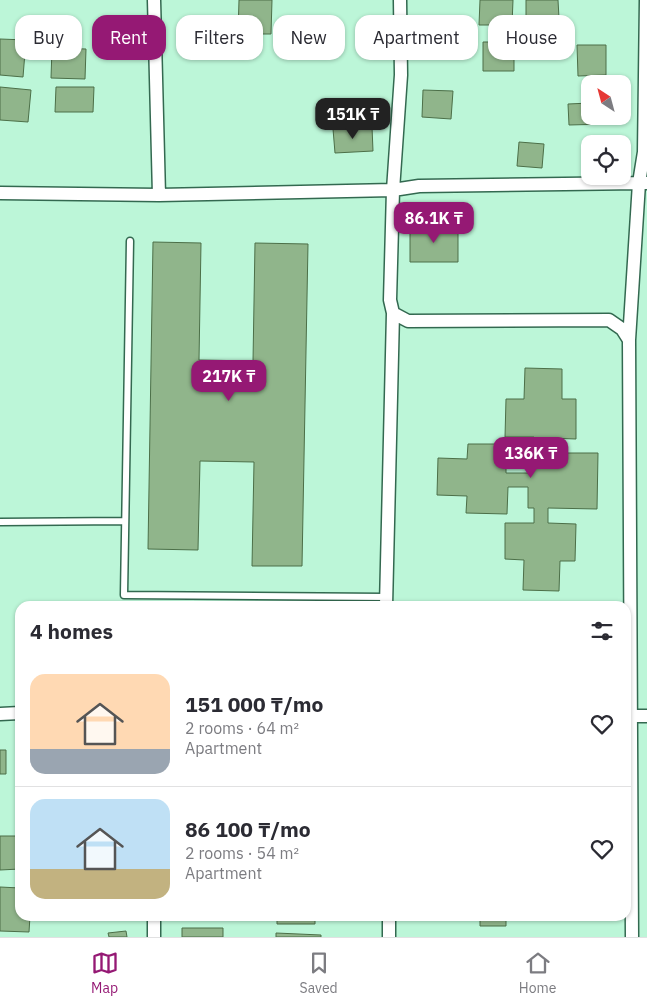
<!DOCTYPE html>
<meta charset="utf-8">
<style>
body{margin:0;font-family:"IBM Plex Sans",sans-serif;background:#f2f2f3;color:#2b2b33;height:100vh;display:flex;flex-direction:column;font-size:19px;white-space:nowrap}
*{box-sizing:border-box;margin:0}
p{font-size:16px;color:#7c7c81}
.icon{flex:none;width:28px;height:28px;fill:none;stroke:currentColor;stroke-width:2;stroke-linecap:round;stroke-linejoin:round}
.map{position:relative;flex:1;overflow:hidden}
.sheet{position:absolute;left:15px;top:601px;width:616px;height:320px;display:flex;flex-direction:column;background:#fff;border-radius:15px;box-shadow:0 1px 4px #0004}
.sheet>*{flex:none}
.top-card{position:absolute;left:15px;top:15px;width:618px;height:45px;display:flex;gap:10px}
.needle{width:32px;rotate:324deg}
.fabs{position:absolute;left:581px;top:75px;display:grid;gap:10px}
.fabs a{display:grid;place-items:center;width:50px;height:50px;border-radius:10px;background:#fff;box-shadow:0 1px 4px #0004;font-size:25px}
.price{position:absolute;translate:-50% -42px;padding:0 11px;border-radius:10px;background:#951974;color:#fff;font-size:16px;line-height:32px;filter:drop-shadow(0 1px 2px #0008)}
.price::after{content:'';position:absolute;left:50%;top:30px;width:15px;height:11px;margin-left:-8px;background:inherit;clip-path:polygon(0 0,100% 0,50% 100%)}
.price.selected{background:#222;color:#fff}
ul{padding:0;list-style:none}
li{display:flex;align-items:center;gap:15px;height:125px;padding:0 15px}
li+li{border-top:1px solid #e1e1e2}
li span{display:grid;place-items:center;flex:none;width:140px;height:100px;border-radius:15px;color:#555}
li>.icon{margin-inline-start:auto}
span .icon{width:60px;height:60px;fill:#fffc;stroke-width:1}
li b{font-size:21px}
h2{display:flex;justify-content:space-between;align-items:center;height:60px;padding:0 15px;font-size:21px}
.chip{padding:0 18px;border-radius:15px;background:#fff;box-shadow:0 1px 4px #0004;font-size:18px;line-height:45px}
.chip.selected{background:#951974;color:#fff}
.dock{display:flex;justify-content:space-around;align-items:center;height:70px;border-top:1px solid #e1e1e2;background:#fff;font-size:14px;color:#7c7c81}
.dock a{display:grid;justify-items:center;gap:2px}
.dock .selected{color:#951974}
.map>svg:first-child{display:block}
.building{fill:#90b58b;stroke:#4c6f48}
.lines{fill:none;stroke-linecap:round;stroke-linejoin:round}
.lane-casing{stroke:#336950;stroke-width:9}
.street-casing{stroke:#336950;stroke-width:15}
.lane{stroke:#fff;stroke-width:6}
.street{stroke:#fff;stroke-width:12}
</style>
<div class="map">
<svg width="647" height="937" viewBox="0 0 647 937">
<rect width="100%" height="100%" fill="#bcf6d8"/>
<!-- building -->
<path class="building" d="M239,0H272L271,34H238Z
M480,0H513L512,25H479Z
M526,0H558L559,18L526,19Z
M0,39L26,40L23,77L0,75Z
M483,42H514V71H483Z
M577,45H606V75L578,76Z
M52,48L86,49L85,79L51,78Z
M0,87L31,90L28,122L0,120Z
M56,87H94L93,112H55Z
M423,90L453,91L451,119L422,117Z
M590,103V116H608V124L569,125L568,104Z
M372,127L373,151L335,153L333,129Z
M519,142L544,144L542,168L517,166Z
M458,225V262H410V226Z
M153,242L201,243L199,360L253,361L255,243L308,244L302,566H252L254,462L200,461L198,550L148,549Z
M525,368L562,369V399H576V439L548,438L547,453H598L597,509L548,508V523L576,524L575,561H560L559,591L523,590L524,560L505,559V523H534V508H528V487H508L507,514L466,513L467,496L437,495L438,458L467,459L468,444H506V473H528V452H534V437H505L506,399H524Z
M0,750H6V774H0Z
M0,836H20V869L0,870Z
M0,887L20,888V916H30L29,932L0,931Z
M277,916H315V924H277Z
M480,916H506V926H480Z
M182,928H223V937H182Z
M126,931L127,937H109L108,933Z
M276,933L321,935V937H276Z"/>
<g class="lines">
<!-- lane casing -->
<g class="lane-casing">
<path id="lane" d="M130,241L124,595L386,597
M0,522L125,521"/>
</g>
<!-- street casing -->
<g class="street-casing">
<path id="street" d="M154,0L159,195
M0,193L159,195L393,190L401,75L400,0
M629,340L639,183H647
M386,606L393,313
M0,714L20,713
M626,716H647
M154,916V937
M389,916V937
M632,937L629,340L622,329L609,320L408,321L393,313L390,300L393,190L419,186L639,183L644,152L646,0"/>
</g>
<!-- lane -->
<use href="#lane" class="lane"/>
<!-- street -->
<use href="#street" class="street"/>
</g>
</svg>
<div class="fabs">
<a><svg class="needle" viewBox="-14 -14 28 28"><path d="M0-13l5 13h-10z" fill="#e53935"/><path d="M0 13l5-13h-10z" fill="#7c7c81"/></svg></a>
<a><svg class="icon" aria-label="locate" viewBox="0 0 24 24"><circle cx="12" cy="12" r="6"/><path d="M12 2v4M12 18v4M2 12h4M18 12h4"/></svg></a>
</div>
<b class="price selected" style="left:353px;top:140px">151K ₸</b>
<b class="price" style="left:434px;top:244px">86.1K ₸</b>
<b class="price" style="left:229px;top:402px">217K ₸</b>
<b class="price" style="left:531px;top:479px">136K ₸</b>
<div class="top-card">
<a class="chip">Buy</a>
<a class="chip selected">Rent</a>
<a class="chip">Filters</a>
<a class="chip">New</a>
<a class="chip">Apartment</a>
<a class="chip">House</a>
</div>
<section class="sheet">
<h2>4 homes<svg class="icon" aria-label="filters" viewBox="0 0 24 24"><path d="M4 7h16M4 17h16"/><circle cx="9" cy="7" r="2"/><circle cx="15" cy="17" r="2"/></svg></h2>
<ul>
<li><span style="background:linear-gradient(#ffd9b3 75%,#9aa5b1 0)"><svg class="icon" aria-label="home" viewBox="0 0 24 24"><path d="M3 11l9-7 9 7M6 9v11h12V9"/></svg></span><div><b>151 000 ₸/mo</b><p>2 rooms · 64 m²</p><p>Apartment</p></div><svg class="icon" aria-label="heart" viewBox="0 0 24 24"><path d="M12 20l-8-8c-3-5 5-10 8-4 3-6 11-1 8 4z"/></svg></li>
<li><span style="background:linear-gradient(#bfe0f5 70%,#c2b280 0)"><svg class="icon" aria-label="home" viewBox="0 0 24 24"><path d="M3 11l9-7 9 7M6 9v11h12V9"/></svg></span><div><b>86 100 ₸/mo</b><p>2 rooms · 54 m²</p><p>Apartment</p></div><svg class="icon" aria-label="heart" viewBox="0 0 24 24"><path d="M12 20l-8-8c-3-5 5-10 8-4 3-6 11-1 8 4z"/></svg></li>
</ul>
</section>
</div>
<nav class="dock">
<a class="selected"><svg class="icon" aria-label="map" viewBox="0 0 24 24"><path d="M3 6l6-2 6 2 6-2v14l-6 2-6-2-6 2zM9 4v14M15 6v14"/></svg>Map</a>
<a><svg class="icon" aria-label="saved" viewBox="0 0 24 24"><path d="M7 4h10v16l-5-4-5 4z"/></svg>Saved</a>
<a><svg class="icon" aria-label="home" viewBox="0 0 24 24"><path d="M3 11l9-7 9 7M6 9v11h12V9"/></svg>Home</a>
</nav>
